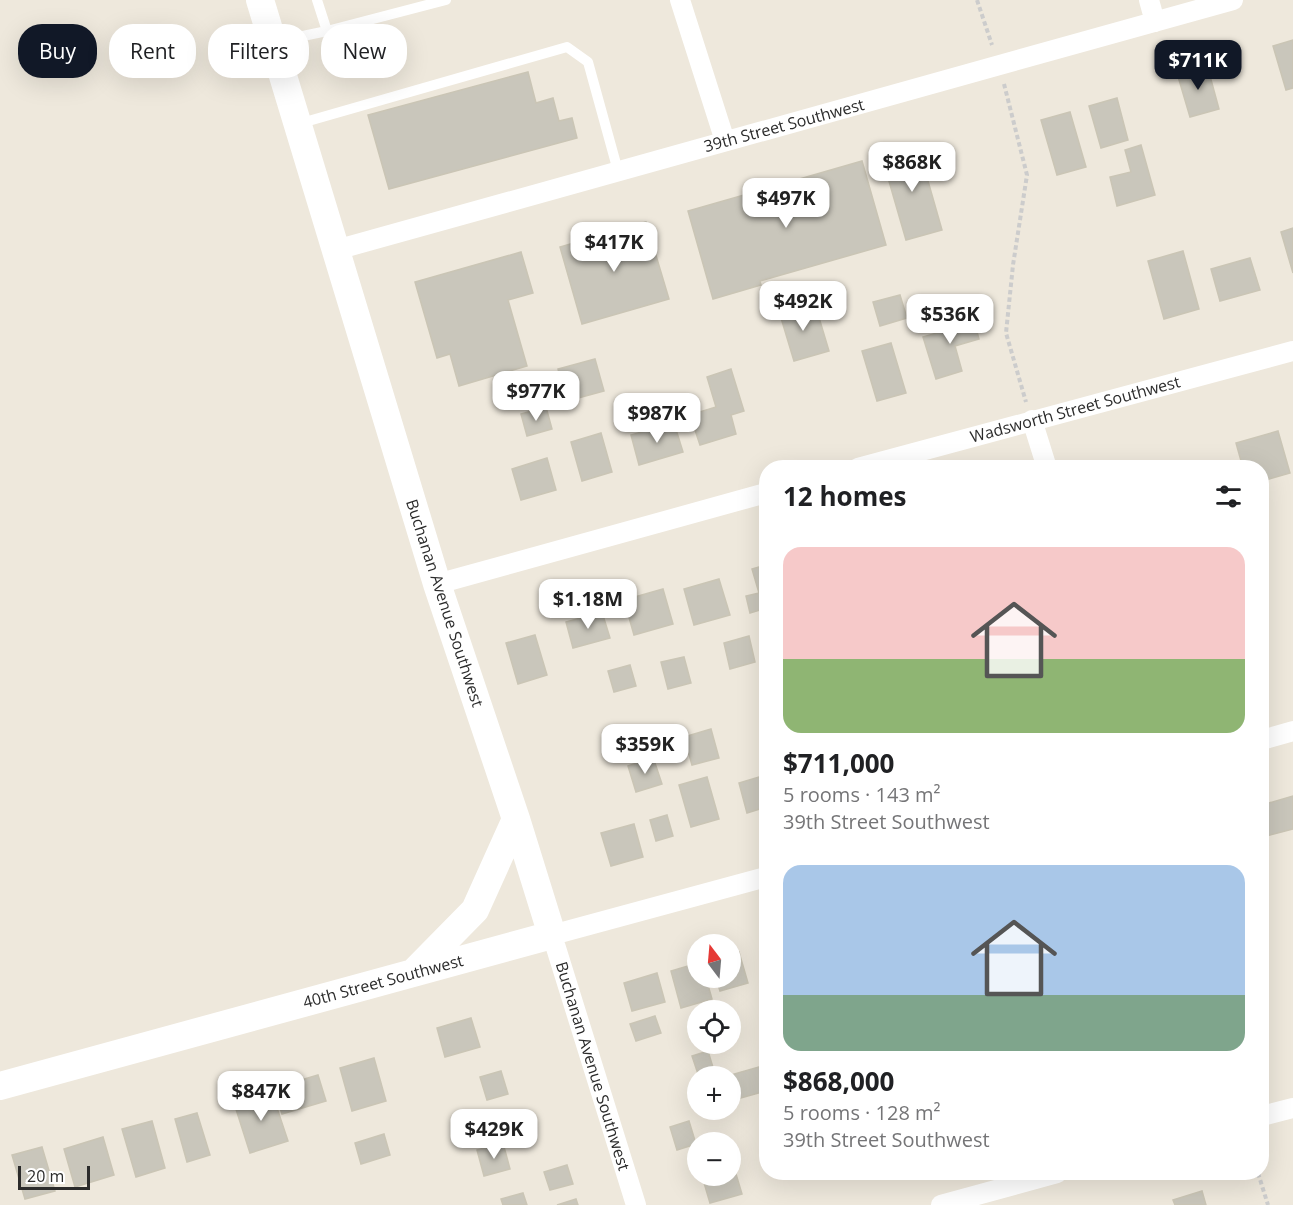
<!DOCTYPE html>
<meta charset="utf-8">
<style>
body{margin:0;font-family:"Open Sans",sans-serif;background:#f6f6f6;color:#202124;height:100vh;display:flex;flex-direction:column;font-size:22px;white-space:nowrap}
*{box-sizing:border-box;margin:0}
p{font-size:20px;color:#757577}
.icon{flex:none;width:33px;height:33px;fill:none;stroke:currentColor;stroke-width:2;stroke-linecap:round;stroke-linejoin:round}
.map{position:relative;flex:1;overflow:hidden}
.side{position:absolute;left:759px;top:460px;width:510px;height:720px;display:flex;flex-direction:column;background:#fff;border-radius:24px;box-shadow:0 6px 24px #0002}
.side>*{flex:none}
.guide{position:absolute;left:18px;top:24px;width:570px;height:54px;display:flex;gap:12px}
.needle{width:39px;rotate:344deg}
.controls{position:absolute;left:687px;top:934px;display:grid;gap:12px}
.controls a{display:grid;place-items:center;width:54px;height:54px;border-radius:50%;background:#fff;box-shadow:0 6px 24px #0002;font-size:30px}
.scale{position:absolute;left:18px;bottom:15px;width:72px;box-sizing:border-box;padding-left:6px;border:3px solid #2b2b2b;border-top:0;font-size:16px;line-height:21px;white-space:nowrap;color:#2b2b2b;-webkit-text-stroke:4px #fff;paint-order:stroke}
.price{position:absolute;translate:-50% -51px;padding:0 14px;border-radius:12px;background:#fff;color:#222;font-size:20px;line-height:39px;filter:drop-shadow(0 2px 3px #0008)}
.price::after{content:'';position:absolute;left:50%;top:36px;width:18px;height:14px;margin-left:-9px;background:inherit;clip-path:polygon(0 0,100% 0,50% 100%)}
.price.active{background:#111827;color:#fff}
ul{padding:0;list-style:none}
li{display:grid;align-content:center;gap:12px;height:318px;padding:0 24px}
li span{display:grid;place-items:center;height:186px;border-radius:18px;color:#555}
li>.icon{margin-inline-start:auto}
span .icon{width:108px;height:108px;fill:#fffc;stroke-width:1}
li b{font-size:26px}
h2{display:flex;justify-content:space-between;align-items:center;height:72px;padding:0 24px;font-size:26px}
.pill{padding:0 21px;border-radius:24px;background:#fff;box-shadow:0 6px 24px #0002;font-size:21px;line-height:54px}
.pill.active{background:#111827;color:#fff}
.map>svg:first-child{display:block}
.building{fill:#c9c6bb;stroke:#cac5b5;stroke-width:1.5}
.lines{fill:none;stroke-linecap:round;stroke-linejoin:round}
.path{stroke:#ccc;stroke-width:4;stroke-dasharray:4.5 3;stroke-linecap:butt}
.lane{stroke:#fff;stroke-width:10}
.street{stroke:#fff;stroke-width:20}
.secondary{stroke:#fff;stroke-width:28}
.labels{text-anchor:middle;stroke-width:4.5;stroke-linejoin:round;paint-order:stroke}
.street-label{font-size:16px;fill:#2b2b2b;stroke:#fff}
</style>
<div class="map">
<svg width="1293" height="1205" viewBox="0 0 1293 1205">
<rect width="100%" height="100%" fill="#eee8dc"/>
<!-- building -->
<path class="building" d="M1293,40V88L1286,90L1273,46Z
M1207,65L1219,109L1190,117L1177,73Z
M528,72L536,103L553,98L559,121L572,118L577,138L389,189L368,115Z
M1117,98L1128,140L1101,148L1089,106Z
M1070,112L1086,167L1057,175L1041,120Z
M1141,145L1155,195L1117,206L1110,177L1131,172L1125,150Z
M918,146L942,230L906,240L882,157Z
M862,161L886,245L760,281L761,285L713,299L688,211Z
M646,222L669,299L582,324L560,247Z
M1293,228V273L1281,232Z
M1183,251L1199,309L1164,319L1148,261Z
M521,252L533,293L508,300L527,366L459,386L450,354L437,358L415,282Z
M1250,258L1260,290L1220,301L1211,269Z
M900,295L907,318L880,326L873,302Z
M796,302L800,316L817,311L829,351L794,361L778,308Z
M971,310L979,339L955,346L962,371L936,379L923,337L954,328L951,316Z
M891,343L906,393L877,401L862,351Z
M595,359L604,391L578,398L574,385L563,388L558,369Z
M731,369L744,411L731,415L736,434L700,445L690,415L716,407L707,377Z
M546,407L552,429L527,436L521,414Z
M674,423L683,452L639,465L631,435Z
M1278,431L1290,473L1262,481V468H1243L1236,443Z
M601,433L612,472L582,481L571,442Z
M547,458L556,490L521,500L512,469Z
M766,565V608L750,613L746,596L759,593L752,569Z
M719,579L730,615L694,625L684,589Z
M663,589L673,624L634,635L624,600Z
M602,612L610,638L573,648L566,622Z
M535,635L547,675L518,684L506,643Z
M749,636L755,662L730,669L724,643Z
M684,657L691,683L668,689L661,662Z
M630,665L636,686L614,692L608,671Z
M711,729L719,758L692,765L684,737Z
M653,757L662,784L636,792L628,766Z
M766,775V807L747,813L739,783Z
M707,777L719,819L691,827L679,785Z
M1293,796V829L1266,836L1262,819V805Z
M667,815L673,836L656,841L650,820Z
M634,824L643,857L611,866L601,833Z
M739,952L748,983L720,991L716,978H730V954Z
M698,963V978H706L712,999L681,1008L671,971Z
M657,973L665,1002L632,1011L624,983Z
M655,1016L661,1033L636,1041L630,1024Z
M471,1018L480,1047L445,1057L437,1028Z
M708,1051L715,1074L699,1077L692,1056Z
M374,1058L386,1101L352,1111L340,1068Z
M766,1065V1091L730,1101V1077H724Z
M501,1071L508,1094L487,1100L480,1077Z
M318,1075L326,1101L282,1114L274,1088Z
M271,1090L288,1141L250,1153L234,1103Z
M197,1113L210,1155L187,1162L175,1119Z
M152,1121L165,1168L136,1177L122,1129Z
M689,1121L696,1144L677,1150L670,1127Z
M384,1134L390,1155L361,1164L355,1143Z
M103,1137L114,1175L75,1187L64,1149Z
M503,1143L510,1169L484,1176L477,1150Z
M42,1147L55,1191L25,1199L12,1155Z
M730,1154L742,1194L710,1203L702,1176H730Z
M567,1165L573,1184L550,1190L544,1172Z
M1202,1191L1206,1205H1175L1173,1200Z
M523,1193L527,1205H503L501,1199Z
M576,1199L578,1205H557Z"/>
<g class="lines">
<!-- path -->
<path class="path" d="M977,0L992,45
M1004,84L1027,175L1013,265L1006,333L1026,402
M1258,1173L1268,1205"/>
<!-- lane -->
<path class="lane" d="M317,0L327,31L446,0
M274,42L327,31
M298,124L567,47L588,62L618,171"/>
<!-- street -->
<path class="street" d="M680,0L725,141
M1149,0L1155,22
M336,250L1233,0
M1032,420L1047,468
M858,468L1293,351
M437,584L766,493
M1262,740L1293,731
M1262,1116L1293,1108
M636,1205L552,935L766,877
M941,1205L1057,1173"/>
<!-- secondary -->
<path class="secondary" d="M414,972L475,910L516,819
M0,1086L552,935L516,819L437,584L260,0"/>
</g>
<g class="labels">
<!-- street labels -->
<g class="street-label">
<text transform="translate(784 125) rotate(-15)" y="6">39th Street Southwest</text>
<text transform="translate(1075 409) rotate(-15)" y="6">Wadsworth Street Southwest</text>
<text transform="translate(445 603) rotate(72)" y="6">Buchanan Avenue Southwest</text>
<text transform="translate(383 981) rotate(-15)" y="6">40th Street Southwest</text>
<text transform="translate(593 1066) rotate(73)" y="6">Buchanan Avenue Southwest</text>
</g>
</g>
</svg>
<div class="controls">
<a><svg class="needle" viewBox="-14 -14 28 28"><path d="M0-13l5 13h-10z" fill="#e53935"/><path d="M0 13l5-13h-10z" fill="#757577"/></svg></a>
<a><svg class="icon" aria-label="locate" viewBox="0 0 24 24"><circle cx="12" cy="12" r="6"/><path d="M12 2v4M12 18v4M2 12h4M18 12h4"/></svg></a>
<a>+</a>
<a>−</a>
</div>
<div class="scale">20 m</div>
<b class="price active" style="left:1198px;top:91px">$711K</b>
<b class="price" style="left:912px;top:193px">$868K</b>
<b class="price" style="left:786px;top:229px">$497K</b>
<b class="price" style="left:614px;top:273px">$417K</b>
<b class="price" style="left:803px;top:332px">$492K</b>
<b class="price" style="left:950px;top:345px">$536K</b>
<b class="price" style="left:536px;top:422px">$977K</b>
<b class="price" style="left:657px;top:444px">$987K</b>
<b class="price" style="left:588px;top:630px">$1.18M</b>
<b class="price" style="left:645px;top:775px">$359K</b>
<b class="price" style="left:261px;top:1122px">$847K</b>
<b class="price" style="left:494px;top:1160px">$429K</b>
<div class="guide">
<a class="pill active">Buy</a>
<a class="pill">Rent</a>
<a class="pill">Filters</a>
<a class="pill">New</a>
</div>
<section class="side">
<h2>12 homes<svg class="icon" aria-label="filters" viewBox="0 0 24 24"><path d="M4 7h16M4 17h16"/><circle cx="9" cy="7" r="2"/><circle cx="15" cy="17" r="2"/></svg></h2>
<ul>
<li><span style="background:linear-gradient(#f6c9c9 60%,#8fb573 0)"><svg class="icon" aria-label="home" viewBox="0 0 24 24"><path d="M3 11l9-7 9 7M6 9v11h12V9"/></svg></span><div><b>$711,000</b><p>5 rooms · 143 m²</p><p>39th Street Southwest</p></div></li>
<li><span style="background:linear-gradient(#a9c7e8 70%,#7fa58c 0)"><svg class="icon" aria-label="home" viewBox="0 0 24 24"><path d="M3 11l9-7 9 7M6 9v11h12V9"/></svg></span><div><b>$868,000</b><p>5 rooms · 128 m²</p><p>39th Street Southwest</p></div></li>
</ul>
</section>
</div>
